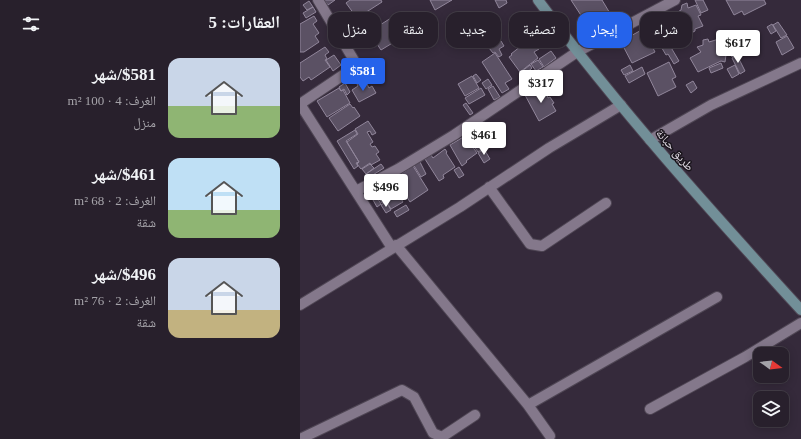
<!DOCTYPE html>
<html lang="ar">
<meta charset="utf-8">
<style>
body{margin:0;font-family:"Times New Roman","Noto Naskh Arabic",serif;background:#302834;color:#f1f3f6;direction:rtl;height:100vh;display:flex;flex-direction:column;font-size:15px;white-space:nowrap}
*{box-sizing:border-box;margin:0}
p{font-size:13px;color:#a5a3a9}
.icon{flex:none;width:22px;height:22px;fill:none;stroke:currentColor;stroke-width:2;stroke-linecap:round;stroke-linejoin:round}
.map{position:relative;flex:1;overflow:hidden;direction:ltr}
.details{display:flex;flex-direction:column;background:#28202c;width:300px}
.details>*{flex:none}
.guide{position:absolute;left:12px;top:12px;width:380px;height:36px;direction:rtl;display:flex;gap:8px}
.needle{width:26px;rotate:105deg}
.tools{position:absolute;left:453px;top:347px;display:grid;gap:8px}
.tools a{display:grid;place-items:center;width:36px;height:36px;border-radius:8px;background:#28202c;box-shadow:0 2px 10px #0003,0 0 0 1px #443e48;font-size:20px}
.price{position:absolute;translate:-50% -34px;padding:0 9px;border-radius:4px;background:#fff;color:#222;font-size:13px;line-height:26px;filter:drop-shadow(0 1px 2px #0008)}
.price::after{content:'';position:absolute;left:50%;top:24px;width:12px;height:9px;margin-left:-6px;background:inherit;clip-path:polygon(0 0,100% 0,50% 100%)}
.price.active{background:#2563eb;color:#fff}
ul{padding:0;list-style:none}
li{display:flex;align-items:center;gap:12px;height:100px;padding:0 20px}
li span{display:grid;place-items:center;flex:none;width:112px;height:80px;border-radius:12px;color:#555}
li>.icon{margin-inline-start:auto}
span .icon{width:48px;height:48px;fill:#fffc;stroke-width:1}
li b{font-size:17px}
h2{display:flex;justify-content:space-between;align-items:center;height:48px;padding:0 20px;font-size:17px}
.pill{padding:0 14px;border-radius:12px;background:#28202c;box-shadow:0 2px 10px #0003,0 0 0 1px #443e48;font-size:14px;line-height:36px}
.pill.active{background:#2563eb;color:#fff}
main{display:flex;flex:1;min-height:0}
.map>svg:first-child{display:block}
.building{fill:#5b5164;stroke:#91869b}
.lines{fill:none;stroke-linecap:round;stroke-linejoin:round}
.street-casing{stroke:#4f4654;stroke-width:12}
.secondary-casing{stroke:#4f4654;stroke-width:12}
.street{stroke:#84788b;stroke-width:10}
.secondary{stroke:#728f98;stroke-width:10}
.labels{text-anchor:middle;stroke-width:3;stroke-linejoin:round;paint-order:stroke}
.street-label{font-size:12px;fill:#e2dbe5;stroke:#1a151c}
</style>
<main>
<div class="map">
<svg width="501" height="439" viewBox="0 0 501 439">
<rect width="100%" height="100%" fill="#352a3b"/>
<!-- building -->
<path class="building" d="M24,0H35L28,5Z
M50,0H81L82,2L57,18L46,3Z
M130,0H152L135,10Z
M195,0H206L207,3L199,8Z
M271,0H302L311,15L294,25L286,23Z
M395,0H403L408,10L401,13Z
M426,0H464L466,4L444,15L442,11L434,15Z
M9,1L13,7L7,10L3,5Z
M387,3L388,8L396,5L401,15L398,16L403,26L395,29V31L376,41L366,19L381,10L382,5Z
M13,7L16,12L6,18L3,13Z
M14,16L17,21L13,24L19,33L15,36L19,42L4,52H0V24Z
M354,17L362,34L353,38L345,22Z
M91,18L99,30L95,33L99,39L81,50L69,32Z
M478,22L487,35L481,38L473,25Z
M63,24L68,31L51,42L46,35Z
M472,24L476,31L471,34L467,27Z
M347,27L350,34L347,36L355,52L332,63L322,44L328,40L327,38Z
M363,34L379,61L374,64L368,54L366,55L356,38Z
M229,35L239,49L234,52L238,58L220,72L209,57L212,55L211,54L221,46L219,43Z
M487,36L494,48L482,55L476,42Z
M428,37L437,54L432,57L423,40Z
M408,39L409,42L419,39L425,54L426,55L425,62L421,61L398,72L390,58L401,52L397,47L403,45V40Z
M201,41L204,46L199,49L202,55L199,57L195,52L193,53L189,48Z
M25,47L29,52L25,55L27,59L25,60L30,67L11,80L9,77L3,81L0,77V63Z
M251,51L256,58L244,67L239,59Z
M195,53L212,79L205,83L209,89L202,93L182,62Z
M34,55L41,65L33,71L26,60Z
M437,55L445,71L440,74L432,58Z
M238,60L243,67L236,71L231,64Z
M369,62L376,77L372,79L376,87L358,96L347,73Z
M421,63L423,68L411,73L409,68Z
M230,65L232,68L223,76L221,72Z
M330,65L333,71L324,75L321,70Z
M435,65L439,74L432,78L427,69Z
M342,67L345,74L329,83L325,76Z
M176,74L181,80L177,83L173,76Z
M172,76L179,88L165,96L158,84Z
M188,79L192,85L186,89L182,83Z
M62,81L65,85L67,84L69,88L72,86L76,93L59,102L52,90L58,86L57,84Z
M393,81L397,88L391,93L386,85Z
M45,83L50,92L47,95L44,89L41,91L39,87Z
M193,86L200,97L194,100L188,89Z
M239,87L242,93L245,91L248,98L250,97L254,103L252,104L256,111L239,121L225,95Z
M39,88L41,91L43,90L50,103L27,117L17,101Z
M181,88L185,95L169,104L165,98Z
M166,103L173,113L170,115L163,105Z
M50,104L53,108L54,107L60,116L38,131L29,118Z
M68,121L76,133L72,135L70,131L67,132L73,142L70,144L72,147L75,146L79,152L76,154L80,160L71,165L70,163L61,169L57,164L59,162L47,142L58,134L55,129Z
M172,129L178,140L172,144L165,133Z
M55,130L57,134L46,141L59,162L56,163L58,166L54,169L37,141Z
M165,136L177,153L166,161L167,162L162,166L150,145Z
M179,141L184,148L178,152L173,145Z
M145,149L147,152L146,153L155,167L143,175L144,178L139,181L125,159L131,155L133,158Z
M184,149L190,159L184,163L178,153Z
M119,160L126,174L121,177L113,164Z
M70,164L74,168L66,174L62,169Z
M81,164L84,168L68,178L66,174Z
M113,166L128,190L110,202L95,178Z
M159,167L164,175L159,178L154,170Z
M91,181L103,202L91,209L86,201L82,203L77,194L85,189L83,185Z
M73,191L81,204L77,207L69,193Z
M86,202L91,210L86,213L81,205Z
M106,205L109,210L97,217L94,212Z"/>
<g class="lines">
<!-- street casing -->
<g class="street-casing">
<path id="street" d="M0,104L92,248
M0,104L55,67V62L18,0
M350,140L411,105L501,63
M189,187L230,244L242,246L306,203
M56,191L98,169L154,135L277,52L375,0
M96,245L228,405L417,297
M0,305L160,207L249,148L321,105
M228,405L250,436
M350,409L445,357L501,323
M0,439L102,390L114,397L133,433L142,437L175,415"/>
</g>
<!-- secondary casing -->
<g class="secondary-casing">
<path id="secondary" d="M238,0C319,109 410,210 501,310"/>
</g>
<!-- street -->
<use href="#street" class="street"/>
<!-- secondary -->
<use href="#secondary" class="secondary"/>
</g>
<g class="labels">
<!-- street labels -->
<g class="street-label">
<text transform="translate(375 150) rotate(49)" y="4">طريق حبانة</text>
</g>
</g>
</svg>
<div class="tools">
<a><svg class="needle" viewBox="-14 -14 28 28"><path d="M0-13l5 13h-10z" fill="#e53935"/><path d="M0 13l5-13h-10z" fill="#a5a3a9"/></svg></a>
<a><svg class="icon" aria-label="layers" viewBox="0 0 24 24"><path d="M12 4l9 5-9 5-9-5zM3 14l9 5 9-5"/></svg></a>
</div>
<b class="price" style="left:438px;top:64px">$617</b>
<b class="price active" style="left:63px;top:92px">$581</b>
<b class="price" style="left:241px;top:104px">$317</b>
<b class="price" style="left:184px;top:156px">$461</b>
<b class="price" style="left:86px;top:208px">$496</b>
<div class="guide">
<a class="pill">شراء</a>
<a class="pill active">إيجار</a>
<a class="pill">تصفية</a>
<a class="pill">جديد</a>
<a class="pill">شقة</a>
<a class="pill">منزل</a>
</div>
</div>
<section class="details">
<h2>العقارات: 5<svg class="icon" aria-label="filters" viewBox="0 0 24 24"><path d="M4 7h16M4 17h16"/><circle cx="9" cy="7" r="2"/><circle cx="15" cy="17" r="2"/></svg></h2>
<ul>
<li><span style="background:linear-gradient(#c9d6e8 60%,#8fb573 0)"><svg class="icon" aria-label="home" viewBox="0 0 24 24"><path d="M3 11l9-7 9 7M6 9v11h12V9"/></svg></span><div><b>$581/شهر</b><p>الغرف: 4 · 100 m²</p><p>منزل</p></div></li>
<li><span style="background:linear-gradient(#bfe0f5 65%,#8fb573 0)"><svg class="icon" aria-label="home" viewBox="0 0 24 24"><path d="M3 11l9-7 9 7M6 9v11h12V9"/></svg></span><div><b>$461/شهر</b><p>الغرف: 2 · 68 m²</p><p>شقة</p></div></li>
<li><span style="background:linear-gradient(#c9d6e8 65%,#c2b280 0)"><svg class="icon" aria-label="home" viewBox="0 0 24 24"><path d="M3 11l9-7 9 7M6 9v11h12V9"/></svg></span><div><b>$496/شهر</b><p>الغرف: 2 · 76 m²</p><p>شقة</p></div></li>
</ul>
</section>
</main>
